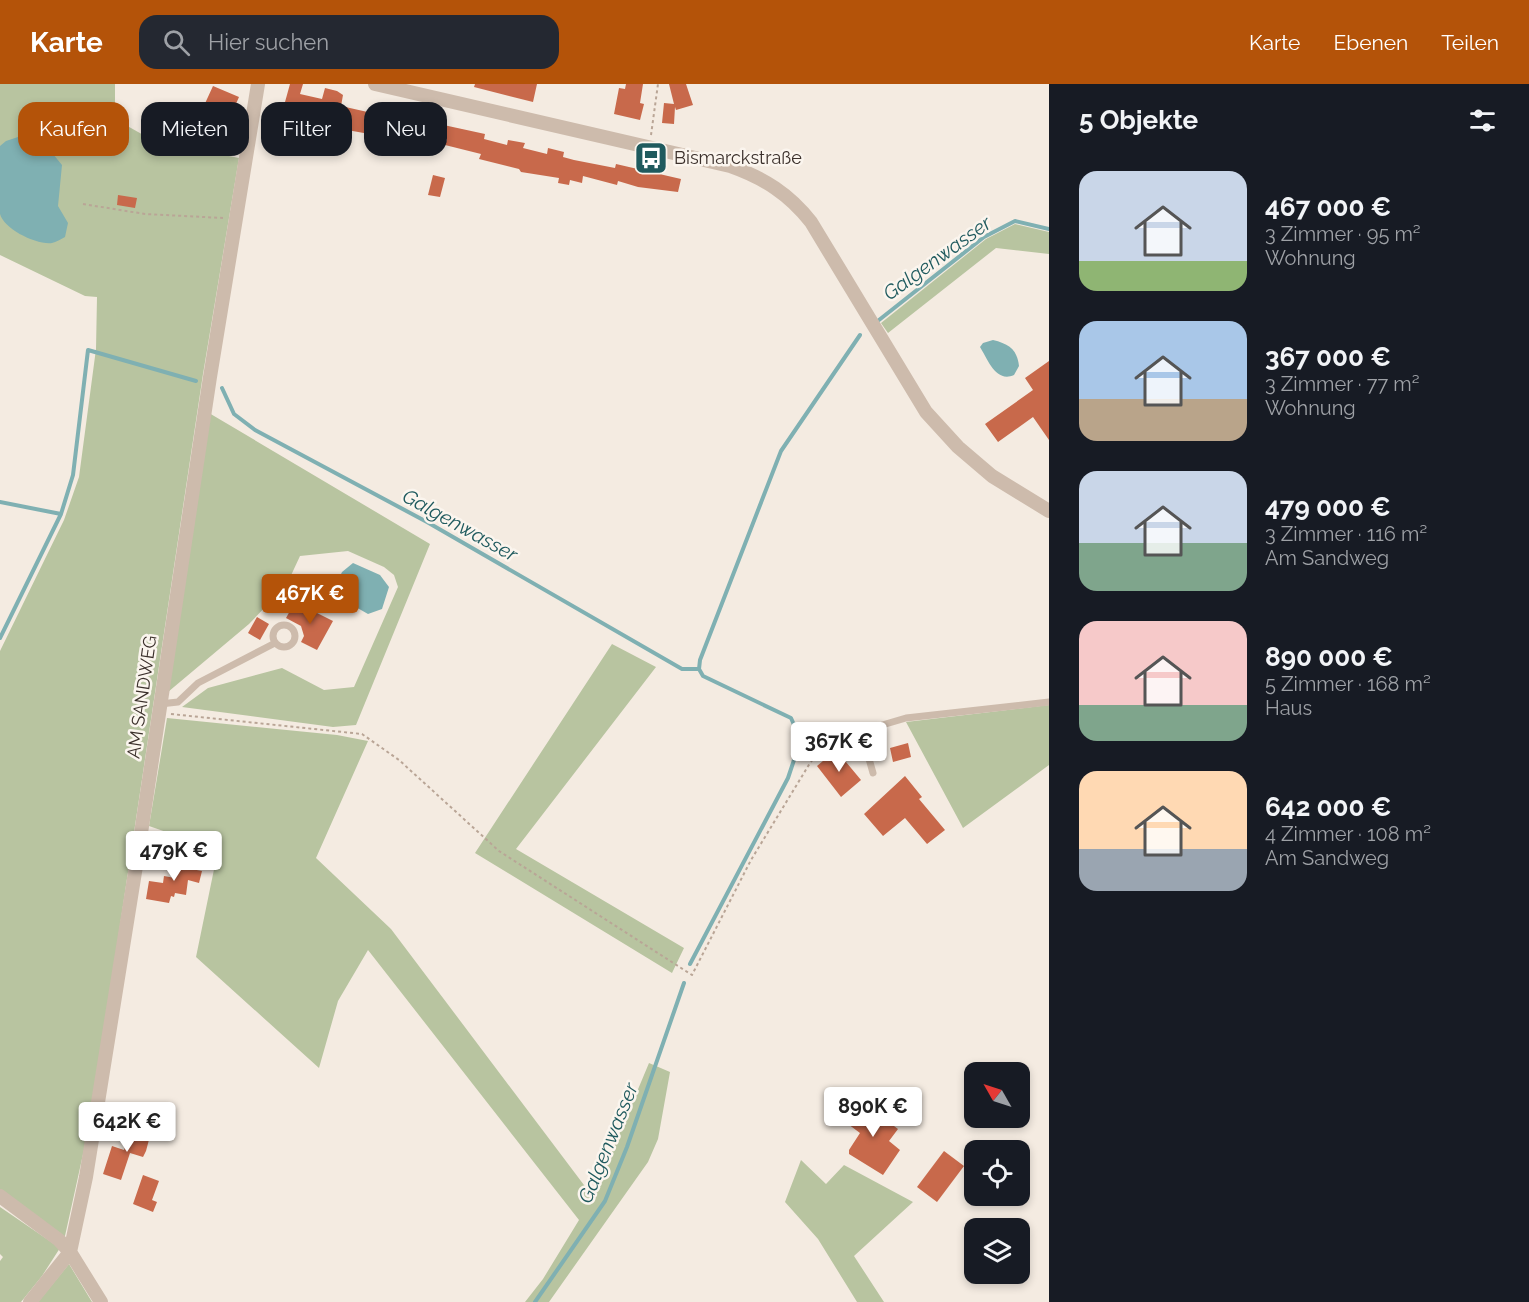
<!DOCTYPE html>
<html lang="de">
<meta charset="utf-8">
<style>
body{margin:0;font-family:Raleway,sans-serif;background:#242831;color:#f1f3f6;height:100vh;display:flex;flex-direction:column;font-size:22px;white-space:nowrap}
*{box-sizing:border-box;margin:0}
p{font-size:20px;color:#9ea1a6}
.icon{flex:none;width:33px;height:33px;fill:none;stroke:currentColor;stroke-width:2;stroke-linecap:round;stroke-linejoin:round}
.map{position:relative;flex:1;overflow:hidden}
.panel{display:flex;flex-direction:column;background:#171b24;width:480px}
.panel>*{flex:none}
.hud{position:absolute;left:18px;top:18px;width:570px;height:54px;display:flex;gap:12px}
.needle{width:39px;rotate:309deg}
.buttons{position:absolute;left:964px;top:978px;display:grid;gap:12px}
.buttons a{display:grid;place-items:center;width:66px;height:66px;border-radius:12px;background:#171b24;box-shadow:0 3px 9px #0003;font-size:30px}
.price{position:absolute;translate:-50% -51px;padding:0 14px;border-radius:6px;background:#fff;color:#222;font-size:20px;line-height:39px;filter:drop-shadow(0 2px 3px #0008)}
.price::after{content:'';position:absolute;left:50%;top:36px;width:18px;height:14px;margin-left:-9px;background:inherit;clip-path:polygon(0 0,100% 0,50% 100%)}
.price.current{background:#b45309;color:#fff}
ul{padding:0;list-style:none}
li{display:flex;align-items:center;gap:18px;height:150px;padding:0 30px}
li span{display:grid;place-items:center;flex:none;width:168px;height:120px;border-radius:18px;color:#555}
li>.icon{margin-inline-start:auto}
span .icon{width:72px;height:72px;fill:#fffc;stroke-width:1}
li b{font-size:26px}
h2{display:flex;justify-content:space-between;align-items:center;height:72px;padding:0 30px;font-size:26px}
.pill{padding:0 21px;border-radius:18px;background:#171b24;box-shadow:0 3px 9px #0003;font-size:21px;line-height:54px}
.pill.current{background:#b45309;color:#fff}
header{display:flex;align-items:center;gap:36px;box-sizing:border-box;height:84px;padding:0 30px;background:#b45309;color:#fff}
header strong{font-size:28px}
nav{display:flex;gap:33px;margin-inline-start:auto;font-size:21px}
.search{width:420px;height:54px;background:#242831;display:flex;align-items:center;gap:15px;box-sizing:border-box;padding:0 21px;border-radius:18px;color:#9ea1a6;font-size:22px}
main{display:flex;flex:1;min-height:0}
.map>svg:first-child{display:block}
.green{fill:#b8c4a0}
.water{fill:#7fb0b2}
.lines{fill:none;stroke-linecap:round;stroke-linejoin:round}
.stream{stroke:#7fb0b2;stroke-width:4}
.building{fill:#c8694b}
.path{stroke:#b9a596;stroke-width:2;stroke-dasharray:3 3;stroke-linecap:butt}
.service{stroke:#cdbbac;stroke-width:7}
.minor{stroke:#cdbbac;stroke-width:14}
.labels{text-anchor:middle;stroke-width:5;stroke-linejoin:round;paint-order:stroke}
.poi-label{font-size:18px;fill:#3b302b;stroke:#fbf5ee;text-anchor:start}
.street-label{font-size:18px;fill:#3b302b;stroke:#fbf5ee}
.water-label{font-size:20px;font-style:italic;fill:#1f5a5e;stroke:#fbf5ee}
</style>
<header>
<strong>Karte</strong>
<div class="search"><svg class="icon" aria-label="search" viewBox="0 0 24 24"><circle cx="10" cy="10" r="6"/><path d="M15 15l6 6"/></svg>Hier suchen</div>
<nav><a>Karte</a><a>Ebenen</a><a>Teilen</a></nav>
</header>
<main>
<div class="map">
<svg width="1049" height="1218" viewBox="0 0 1049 1218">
<rect width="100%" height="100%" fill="#f4ebe1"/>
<!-- green -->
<path class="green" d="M0,0H115V35L154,57L239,74L203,290L91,1034L63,1161L0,1118V567L64,436L79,393L96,265L97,213L85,212L0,171Z
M1015,140L1049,148V170L996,164L888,249L881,239L986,155Z
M209,329L430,460L356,641L333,643L182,623L208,604L282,584L324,606L354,603L398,503L394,491L384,483L348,467L300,472L287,500L249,540L168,608Z
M612,560L656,583L516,765L684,864L672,889L475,769Z
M1049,621V681L963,744L906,638Z
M167,634L337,651L368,657L316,774L391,845L593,1113L649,979L670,988L658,1055L648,1078L549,1218H525L543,1195L579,1136L368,866L338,917L319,984L196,873L218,766L149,742Z
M801,1076L826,1100L844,1081L913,1118L854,1172L884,1218H857L818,1155L785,1118Z
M0,1123L60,1164L42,1192L21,1218H0V1177L3,1173L0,1170Z
M69,1180L92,1218H38Z"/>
<!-- water -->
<path class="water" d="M21,52L48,64L62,81L58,122L68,139L65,153C61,155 56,158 52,159C36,161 4,145 0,130V62L6,57Z
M993,256C1009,260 1017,265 1019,282L1014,291C996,299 988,276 980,263L983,259Z
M353,479L380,491L389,503L382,525L368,530L340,514L335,503L342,488Z"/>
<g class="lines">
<!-- stream -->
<path class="stream" d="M879,236L984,153L1015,137L1049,145
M222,304L234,330L255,346L427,438L682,585H699
M0,418L61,430
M0,554L61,430L73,391L88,266L196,297
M690,880L788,694L797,667L799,652L791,634L703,592L699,585L700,576L781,367L860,251
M535,1218L605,1117L627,1063L684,899"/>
</g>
<!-- building -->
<path class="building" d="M290,0H303L300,10L322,15L325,4L337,7L343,11L341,22L372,29V31L395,36V34L418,39L425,37L434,52L425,50L423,63L419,65L413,61L395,57L390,61L386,53L336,44L337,36L320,33L318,42L293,36L295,20L285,18Z
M475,0H537L533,18L474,3Z
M626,0H643L640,19L644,20L640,36L614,30L619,4L625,5Z
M669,0H686L693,21L676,26L675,23L674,40L662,39L664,19L674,20Z
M213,2L239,13L227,40L202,26Z
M439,40L485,50L484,55L507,61L508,56L525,59L523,64L547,70L548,64L564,68L563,73L574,76L615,84L616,80L681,95L678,108L638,103L618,97L617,101L583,92L582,99L570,96L569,101L558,99L559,94L521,88L519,85L479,75L481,70L445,61L447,55L436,53Z
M114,50L129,51L128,61L113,60Z
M433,91L445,94L440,113L428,111Z
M118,111L137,114L135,124L117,121Z
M1049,277V356L1033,333L998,358L985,340L1033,306L1025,294Z
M295,518L333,537L317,566L301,558L304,552L301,542L286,534Z
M257,533L269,540L260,556L248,549Z
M908,659L911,673L893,678L890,664Z
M836,666L861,696L841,713L817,682Z
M905,692L922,713L919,715L945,746L927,760L905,734L883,752L864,730Z
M180,767L189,769L186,784L202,787L199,799L188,796L186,811L175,809L174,813L171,812L169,819L146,815L149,797L163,799L164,792L175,794Z
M870,1011L880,1019L874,1027L898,1045L889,1057L900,1066L883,1091L849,1070V1066L860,1049L848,1040Z
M132,1042L151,1048L146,1067L143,1073L130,1069L121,1096L103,1090L112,1062L124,1066Z
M944,1067L964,1082L937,1118L917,1103Z
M143,1091L159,1097L152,1116L157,1118L153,1128L133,1120Z"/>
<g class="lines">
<!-- path -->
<path class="path" d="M651,51L658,0
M83,120L145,130L223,134
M171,630L362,650L399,676L499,767L692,891L751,776L810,679L823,663L861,648"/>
<!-- service -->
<path class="service" d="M273 552a11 11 0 1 1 22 0a11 11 0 1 1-22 0Z
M160,620L178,618L198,599L275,559
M873,689L866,664L872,644L906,634L1049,618"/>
<!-- minor -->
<path class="minor" d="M375,0L730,82C764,94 789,110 811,138L926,328L958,363L992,392L1049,427
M0,1112L59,1156L70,1168L101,1218
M30,1218L70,1168L86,1093L136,782L210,293L258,0"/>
</g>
<!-- icons -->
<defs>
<g id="bus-square" transform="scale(1.725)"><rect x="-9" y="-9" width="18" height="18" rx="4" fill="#1f5a5e" stroke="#fbf5ee"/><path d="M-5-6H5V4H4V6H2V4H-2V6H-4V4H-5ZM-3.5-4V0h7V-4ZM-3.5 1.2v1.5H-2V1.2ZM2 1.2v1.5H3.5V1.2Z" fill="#fff"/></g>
</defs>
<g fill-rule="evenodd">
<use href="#bus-square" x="651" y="74"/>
</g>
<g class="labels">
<!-- poi labels -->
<g class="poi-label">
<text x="674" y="80">Bismarckstraße</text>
</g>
<!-- street labels -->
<g class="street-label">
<text transform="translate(142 613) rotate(-82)" y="6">AM SANDWEG</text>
</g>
<!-- water labels -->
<g class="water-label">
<text transform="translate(937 174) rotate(-36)" y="7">Galgenwasser</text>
<text transform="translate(460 441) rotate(29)" y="7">Galgenwasser</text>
<text transform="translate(608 1059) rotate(-68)" y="7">Galgenwasser</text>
</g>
</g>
</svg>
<div class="buttons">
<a><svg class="needle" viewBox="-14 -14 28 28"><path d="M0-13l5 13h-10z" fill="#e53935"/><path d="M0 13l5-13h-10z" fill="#9ea1a6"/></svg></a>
<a><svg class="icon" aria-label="locate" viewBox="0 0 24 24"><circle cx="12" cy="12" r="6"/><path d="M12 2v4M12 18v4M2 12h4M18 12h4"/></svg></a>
<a><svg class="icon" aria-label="layers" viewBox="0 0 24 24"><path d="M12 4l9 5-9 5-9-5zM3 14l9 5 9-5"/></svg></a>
</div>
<b class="price current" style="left:310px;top:541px">467K €</b>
<b class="price" style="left:839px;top:689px">367K €</b>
<b class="price" style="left:174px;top:798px">479K €</b>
<b class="price" style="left:873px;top:1054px">890K €</b>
<b class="price" style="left:127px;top:1069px">642K €</b>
<div class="hud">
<a class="pill current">Kaufen</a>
<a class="pill">Mieten</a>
<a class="pill">Filter</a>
<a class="pill">Neu</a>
</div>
</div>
<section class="panel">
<h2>5 Objekte<svg class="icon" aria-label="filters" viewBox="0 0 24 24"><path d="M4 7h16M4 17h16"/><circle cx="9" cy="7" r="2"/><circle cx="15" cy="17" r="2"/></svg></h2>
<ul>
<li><span style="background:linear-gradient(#c9d6e8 75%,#8fb573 0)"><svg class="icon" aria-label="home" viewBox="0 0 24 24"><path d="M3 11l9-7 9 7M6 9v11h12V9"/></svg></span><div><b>467 000 €</b><p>3 Zimmer · 95 m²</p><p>Wohnung</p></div></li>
<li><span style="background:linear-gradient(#a9c7e8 65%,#b9a48a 0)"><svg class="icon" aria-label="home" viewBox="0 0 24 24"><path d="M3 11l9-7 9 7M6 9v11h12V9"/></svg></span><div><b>367 000 €</b><p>3 Zimmer · 77 m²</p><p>Wohnung</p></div></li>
<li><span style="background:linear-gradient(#c9d6e8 60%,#7fa58c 0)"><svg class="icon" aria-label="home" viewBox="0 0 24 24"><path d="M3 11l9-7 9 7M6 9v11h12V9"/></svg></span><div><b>479 000 €</b><p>3 Zimmer · 116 m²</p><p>Am Sandweg</p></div></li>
<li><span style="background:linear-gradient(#f6c9c9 70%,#7fa58c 0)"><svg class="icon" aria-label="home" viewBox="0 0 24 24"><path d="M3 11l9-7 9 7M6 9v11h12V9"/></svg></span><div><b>890 000 €</b><p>5 Zimmer · 168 m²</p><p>Haus</p></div></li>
<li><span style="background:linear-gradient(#ffd9b3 65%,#9aa5b1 0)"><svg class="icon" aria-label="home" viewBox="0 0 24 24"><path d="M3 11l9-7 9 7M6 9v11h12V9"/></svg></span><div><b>642 000 €</b><p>4 Zimmer · 108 m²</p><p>Am Sandweg</p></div></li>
</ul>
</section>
</main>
